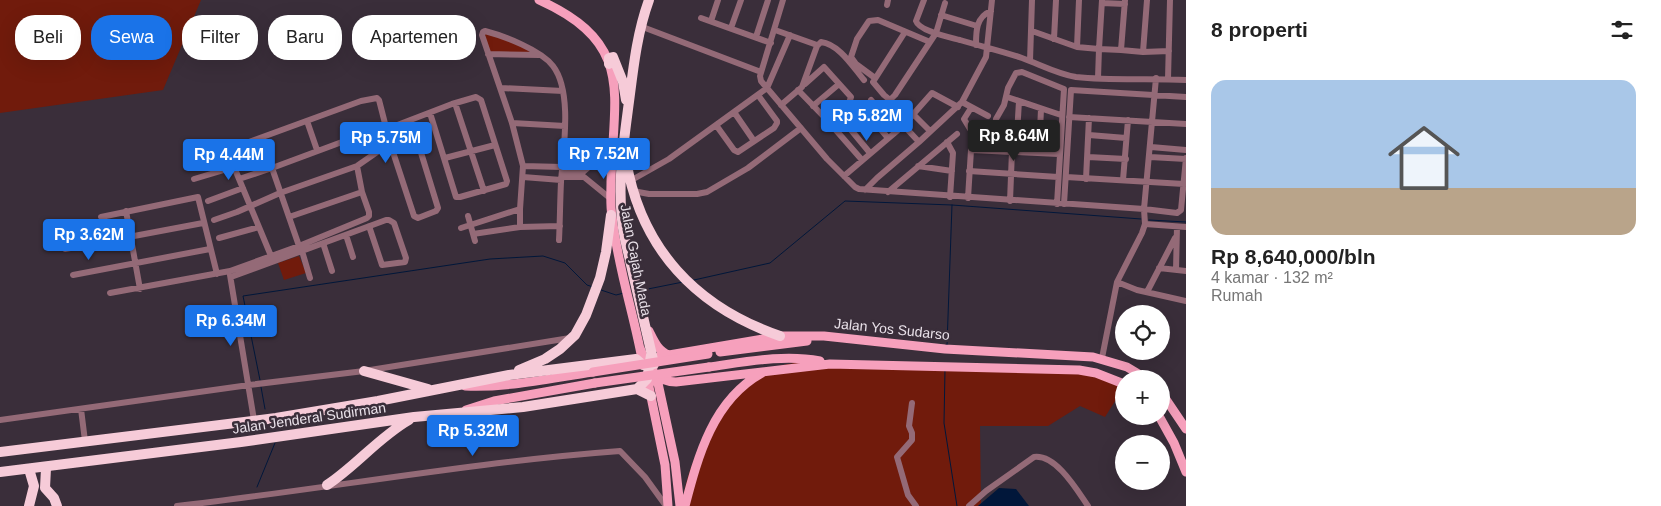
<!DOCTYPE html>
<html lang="id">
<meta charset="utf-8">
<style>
body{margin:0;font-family:Helvetica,sans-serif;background:#f2f2f2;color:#222;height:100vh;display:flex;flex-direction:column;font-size:19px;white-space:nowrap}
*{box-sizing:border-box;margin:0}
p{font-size:16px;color:#767676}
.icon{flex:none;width:28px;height:28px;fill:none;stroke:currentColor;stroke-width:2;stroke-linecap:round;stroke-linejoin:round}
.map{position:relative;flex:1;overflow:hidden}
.details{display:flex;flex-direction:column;background:#fff;width:475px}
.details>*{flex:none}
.guide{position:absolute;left:15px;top:15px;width:475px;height:45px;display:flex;gap:10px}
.controls{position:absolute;left:1115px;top:305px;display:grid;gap:10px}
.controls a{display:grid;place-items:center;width:55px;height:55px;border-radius:50%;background:#fff;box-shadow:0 5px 20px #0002;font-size:25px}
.price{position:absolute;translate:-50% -42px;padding:0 11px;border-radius:5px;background:#1a73e8;color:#fff;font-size:16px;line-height:32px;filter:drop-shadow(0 1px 2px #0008)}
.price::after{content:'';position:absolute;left:50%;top:30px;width:15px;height:11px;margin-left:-8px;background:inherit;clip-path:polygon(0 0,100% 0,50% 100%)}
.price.current{background:#222;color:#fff}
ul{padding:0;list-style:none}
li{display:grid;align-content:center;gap:10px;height:265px;padding:0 25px}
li+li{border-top:1px solid #e0e0e0}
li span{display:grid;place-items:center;height:155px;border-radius:15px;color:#555}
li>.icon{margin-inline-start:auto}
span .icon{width:90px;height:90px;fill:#fffc;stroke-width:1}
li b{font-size:21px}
h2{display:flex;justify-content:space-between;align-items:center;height:60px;padding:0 25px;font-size:21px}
.chip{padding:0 18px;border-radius:20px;background:#fff;box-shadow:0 5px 20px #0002;font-size:18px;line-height:45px}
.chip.current{background:#1a73e8;color:#fff}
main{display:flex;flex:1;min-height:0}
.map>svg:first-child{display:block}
.green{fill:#711b0c}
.water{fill:#01173a}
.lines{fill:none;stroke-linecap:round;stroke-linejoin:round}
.stream{stroke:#01173a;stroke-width:1}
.minor{stroke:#946a77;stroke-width:6}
.major{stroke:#f6a0bc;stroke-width:9}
.highway{stroke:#f6cbd8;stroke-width:10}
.major-bridge{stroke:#f6a0bc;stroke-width:9}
.labels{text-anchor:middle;stroke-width:5;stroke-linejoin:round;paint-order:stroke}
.street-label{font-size:14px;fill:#e9e1e9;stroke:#3a2e3a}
</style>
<main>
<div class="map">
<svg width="1186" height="506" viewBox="0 0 1186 506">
<rect width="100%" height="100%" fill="#3a2e3a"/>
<!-- green -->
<path class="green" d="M0,0H201L163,90L0,113Z
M486,32L527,49L531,53L490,52L484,33Z
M299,256L306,273L284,280L278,263Z
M798,362L1080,370L1124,387L1105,417L1080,406L1048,426H980L981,503L978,506H682C688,451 724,397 772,369C779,365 790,364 798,362Z"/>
<!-- water -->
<path class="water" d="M999,488L1016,489L1029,506H978Z"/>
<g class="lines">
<!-- stream -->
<path class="stream" d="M1149,220L1186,222
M694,280L770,263L845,201L952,205L1141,219
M601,290L616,295L624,293
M643,290L683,282
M947,345L952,205
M945,370L944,423L957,506
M260,380L243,296L490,259L543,256L565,263L587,285L593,287
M261,387L265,409
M257,487L275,443"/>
<!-- minor -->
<path class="minor" d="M783,0L760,76L761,81L827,159L855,187L859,189L1144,209L1177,213L1181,210L1186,158
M924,0L916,21C919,31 949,37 960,40C980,46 1002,51 1022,58C1039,64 1057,74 1076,77C1113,81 1149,78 1186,80
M1079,0L1077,47L1099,49L1098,78
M1102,0L1099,49L1121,50L1125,0
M1102,3L1125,4
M887,5L888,0
M941,15L977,26
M701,18L771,43
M711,21L718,0
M640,26L761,72
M731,28L741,0
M775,30L817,45
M1032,31L1077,47
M905,32L873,82L884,95L890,100L895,95L936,33L945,3
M756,37L768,0
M1054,39L1056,0
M976,45C976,31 976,17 991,11
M1121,50L1143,52L1147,0
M1143,52L1169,51
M488,54L539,55
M1030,61L1032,0
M875,78L856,64L851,57L857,39L869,21L878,20L930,42
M1168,79L1170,0
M805,84L824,67L851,97L849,103L828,122
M501,88L563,91
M798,90L830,123
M1007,97L1061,115
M871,100L897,131
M962,102L988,116
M455,103L484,191
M781,105L802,87L817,46L821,42C839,44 853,67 864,80
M813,106L839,84
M734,112L754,141
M913,114L930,131
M1069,117L1186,124
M909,119L932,93L958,107
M307,121L317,150
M512,123L565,126
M716,125L734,150L738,152L774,128L777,123V121L758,95
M834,128L862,160
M906,128L919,142
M970,129L964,119L971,108
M1089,135L1126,138
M947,142L953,153L950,197
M1151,147L1186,150
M227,150L271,256
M971,150L1059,154
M993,151L996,119L1004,105L1008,88L1016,73L1022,72L1064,89L1057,204
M1016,151L1019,101
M870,153L851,130L850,127L867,113L888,138
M1039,153L1041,109
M1088,157L1126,159
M1150,157L1186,159
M445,158L495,145
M187,162L227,150L361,101L377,98L379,100L390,143L414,216L418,218L436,211L438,208L411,120
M523,166L562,167
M918,166L952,171
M272,168L299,246
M562,171L583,172L612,147
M969,171L1058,177
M844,176L897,131L903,124
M523,177L561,180
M562,177H584L611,199
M1066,177L1184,184
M194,179L234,167
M239,179L272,168L350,139L387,129L452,104L476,97L481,100L507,181L506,184L460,197H456L430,113
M1086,179L1089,118
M1123,180L1128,120
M630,181L669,159L767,88L790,35
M865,190L877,178L919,142L962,102L986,57L992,0
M633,191L649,194H697L707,192L748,168L801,128
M888,192L957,134
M968,198L971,150L981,133
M208,201L243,188
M1010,201L1012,151
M1064,204L1071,90L1186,97
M126,211L140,289
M468,216L475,241
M101,217L198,197L217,274
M289,217L362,192
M214,220L237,212L280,193L357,166L390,143
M1145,224L1186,227
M520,227V209L523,166L512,123L482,35L483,32L485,31C504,36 541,50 553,66C573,92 563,151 561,182C560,202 560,221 559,240
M461,228L520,209
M473,234L520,227L560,226
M346,235L353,257
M219,238L259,227
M323,243L332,271
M65,249L203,223
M302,251L310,278
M1159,268L1186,271
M1176,270L1177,227
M73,275L210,249
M230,275L254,420
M231,277L386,220H389L394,223L406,258L405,262L382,265L369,226
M1117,282L1137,290L1186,301
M1147,292L1175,238
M110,293L230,271L299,246L367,218L369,216V212L362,192L357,166
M1102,358L1117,282L1142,233L1145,224L1144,209L1156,78
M912,403L909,426L912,433V440L897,457L908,495L916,506
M81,409L85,441
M0,420L249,385L364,371L570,338
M177,506C325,489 472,462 620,451L645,477L666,506
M969,506L986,491L1034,457C1056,454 1077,490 1088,506"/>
<!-- major -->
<path class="major" d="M539,0C636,44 613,94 611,182C611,193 610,205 612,216C617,263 632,308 641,354
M649,331C654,341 658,351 669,355L780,336H824L945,349L1093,357L1127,367L1147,379
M640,348C646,366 656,382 676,382L830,364L1079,370L1096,373L1124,384
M720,352L807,341
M709,367C745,362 784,354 820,361
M656,374L675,462L680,506
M465,386C508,388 551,378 593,372
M1161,392L1186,429
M466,410L494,401L595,383
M1159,416L1174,443L1186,472
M668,506L665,465L649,387L651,373L656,359L660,356L669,355
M685,506C698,456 713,400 762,373"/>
<!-- highway -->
<path class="highway" d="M649,0C638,30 634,62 630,94C624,141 615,191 625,239L654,364
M609,64V58L613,57L623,82L626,100
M626,160C641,249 696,307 780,336
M519,370L545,359L560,349L575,335L586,315L600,278L606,252L611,215
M364,371L428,389
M637,389L647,379L651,355
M0,452L276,418L378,401L509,375L636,359L643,365
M46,468L45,488L54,498L57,506
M29,469L34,486L29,506
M0,472L241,442L414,417L523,407L637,389L651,396
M327,485C356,466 379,437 409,420"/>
<!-- major-bridge -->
<path class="major-bridge" d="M593,372L708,354
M595,383L709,367"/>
</g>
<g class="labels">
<!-- street labels -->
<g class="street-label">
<text transform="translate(636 260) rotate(79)" y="5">Jalan Gajah Mada</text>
<text transform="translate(892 329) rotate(6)" y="5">Jalan Yos Sudarso</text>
<text transform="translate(309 418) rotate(-8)" y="5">Jalan Jenderal Sudirman</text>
</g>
</g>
</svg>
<div class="controls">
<a><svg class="icon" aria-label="locate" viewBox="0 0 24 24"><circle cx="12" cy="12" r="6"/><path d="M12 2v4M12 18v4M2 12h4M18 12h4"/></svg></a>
<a>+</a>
<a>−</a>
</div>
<b class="price" style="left:867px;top:142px">Rp 5.82M</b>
<b class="price current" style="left:1014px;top:162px">Rp 8.64M</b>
<b class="price" style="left:386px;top:164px">Rp 5.75M</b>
<b class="price" style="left:604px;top:180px">Rp 7.52M</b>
<b class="price" style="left:229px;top:181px">Rp 4.44M</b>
<b class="price" style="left:89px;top:261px">Rp 3.62M</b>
<b class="price" style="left:231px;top:347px">Rp 6.34M</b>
<b class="price" style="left:473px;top:457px">Rp 5.32M</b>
<div class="guide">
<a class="chip">Beli</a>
<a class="chip current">Sewa</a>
<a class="chip">Filter</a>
<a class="chip">Baru</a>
<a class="chip">Apartemen</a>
</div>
</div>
<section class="details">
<h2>8 properti<svg class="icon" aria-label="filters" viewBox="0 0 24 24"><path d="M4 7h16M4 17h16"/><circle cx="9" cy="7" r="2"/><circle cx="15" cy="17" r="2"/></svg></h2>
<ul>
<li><span style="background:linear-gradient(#a9c7e8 70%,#b9a48a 0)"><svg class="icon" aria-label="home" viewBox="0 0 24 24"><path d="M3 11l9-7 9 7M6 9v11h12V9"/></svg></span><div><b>Rp 8,640,000/bln</b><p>4 kamar · 132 m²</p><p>Rumah</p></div></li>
</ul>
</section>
</main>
